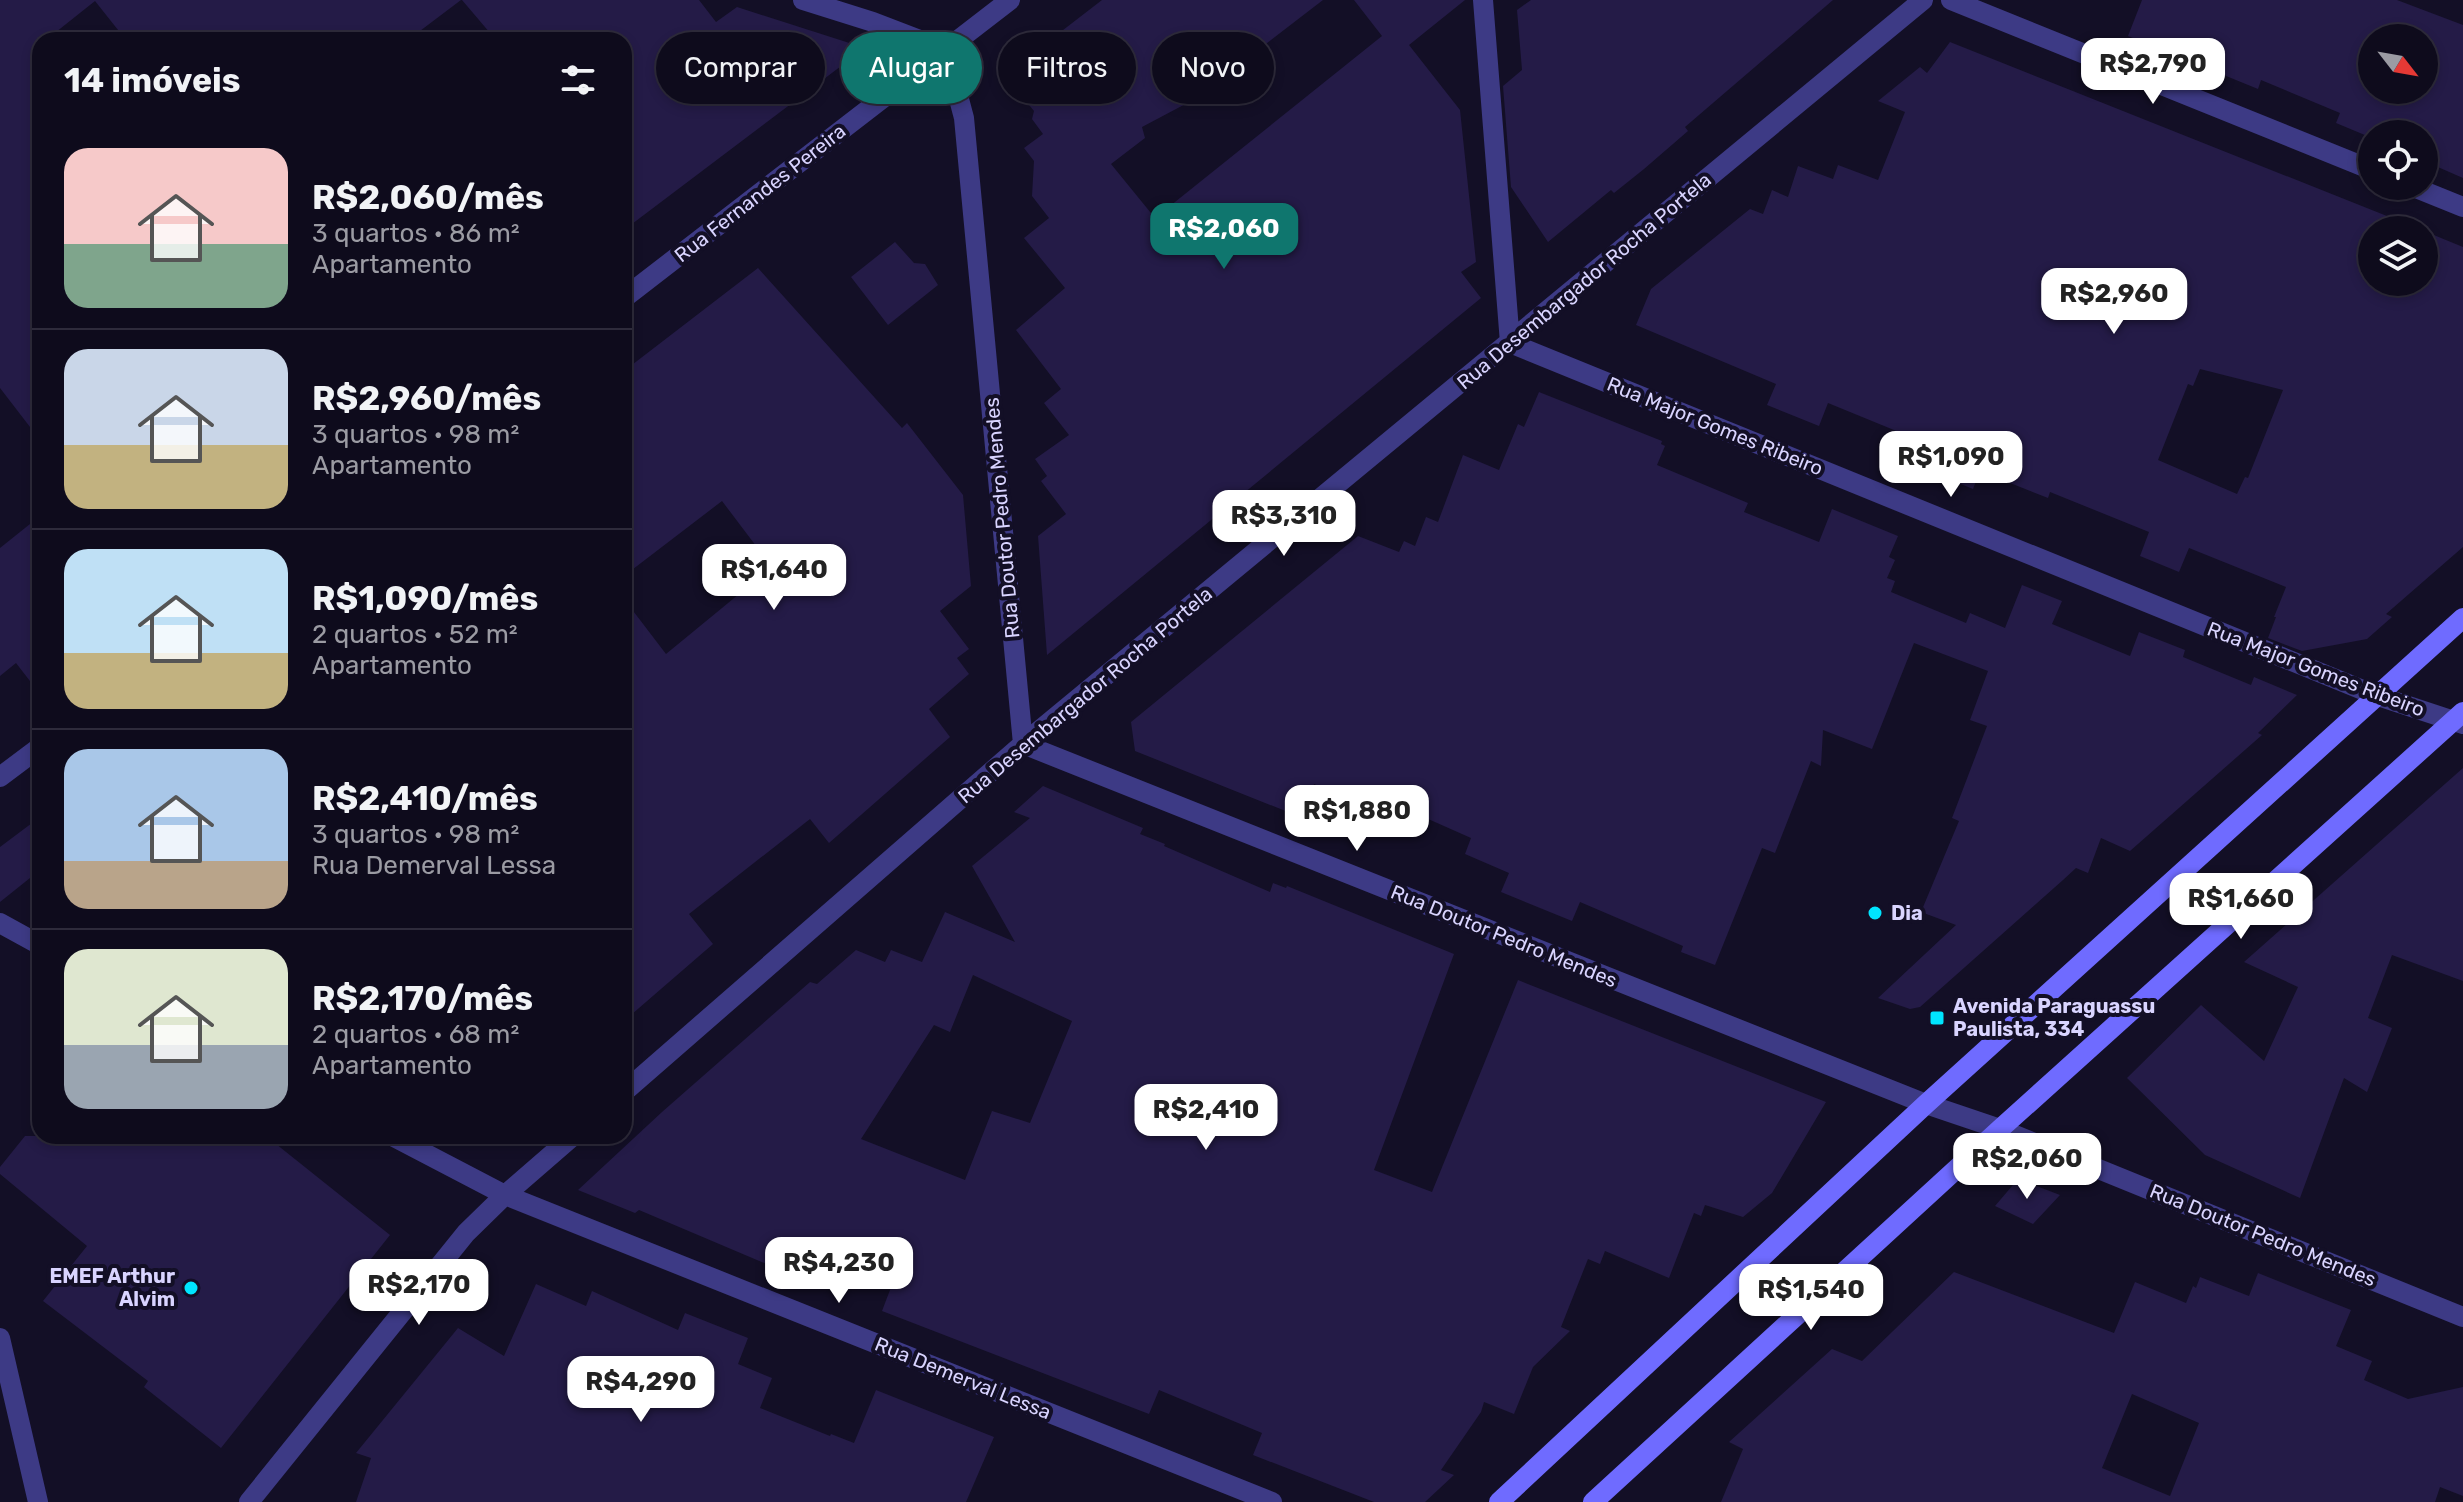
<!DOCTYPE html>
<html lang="pt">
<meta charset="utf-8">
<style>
body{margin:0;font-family:Rubik,sans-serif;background:#1c1929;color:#f1f3f6;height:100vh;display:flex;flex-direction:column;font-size:30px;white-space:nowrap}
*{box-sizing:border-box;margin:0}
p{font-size:26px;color:#9b9ba3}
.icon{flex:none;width:44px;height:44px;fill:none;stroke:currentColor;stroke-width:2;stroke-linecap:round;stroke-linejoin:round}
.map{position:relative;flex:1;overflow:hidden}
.panel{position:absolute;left:32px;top:32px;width:600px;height:1112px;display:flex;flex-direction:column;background:#0e0b1c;border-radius:24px;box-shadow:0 4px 12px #0003,0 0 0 2px #2e2b3b}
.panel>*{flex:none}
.guide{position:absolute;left:656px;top:32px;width:760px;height:72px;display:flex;gap:16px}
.needle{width:52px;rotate:121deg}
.buttons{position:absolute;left:2358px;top:24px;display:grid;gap:16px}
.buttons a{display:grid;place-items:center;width:80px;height:80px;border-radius:50%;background:#0e0b1c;box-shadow:0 4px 12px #0003,0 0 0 2px #2e2b3b;font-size:40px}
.price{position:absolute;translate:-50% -68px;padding:0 18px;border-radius:16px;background:#fff;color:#222;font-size:26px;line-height:52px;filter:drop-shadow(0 2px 4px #0008)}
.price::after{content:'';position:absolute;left:50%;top:48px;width:24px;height:18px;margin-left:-12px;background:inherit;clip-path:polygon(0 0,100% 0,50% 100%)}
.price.active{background:#0f766e;color:#fff}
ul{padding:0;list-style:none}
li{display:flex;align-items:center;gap:24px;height:200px;padding:0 32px}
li+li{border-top:2px solid #2e2b3b}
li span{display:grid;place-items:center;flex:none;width:224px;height:160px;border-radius:24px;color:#555}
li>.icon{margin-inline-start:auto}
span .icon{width:96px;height:96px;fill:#fffc;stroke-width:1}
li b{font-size:34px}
h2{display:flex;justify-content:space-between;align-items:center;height:96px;padding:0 32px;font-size:34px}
.chip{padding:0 28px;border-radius:36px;background:#0e0b1c;box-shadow:0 4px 12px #0003,0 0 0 2px #2e2b3b;font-size:28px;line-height:72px}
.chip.active{background:#0f766e;color:#fff}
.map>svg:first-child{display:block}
.building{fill:#241b47;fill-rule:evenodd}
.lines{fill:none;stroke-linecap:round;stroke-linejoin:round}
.minor{stroke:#3d3a85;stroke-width:20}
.secondary{stroke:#6f6bff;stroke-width:20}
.poi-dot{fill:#00e5ff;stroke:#130f26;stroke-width:3}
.labels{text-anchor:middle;stroke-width:8;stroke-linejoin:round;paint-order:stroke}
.street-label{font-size:20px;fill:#d9d4ff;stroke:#130f26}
.poi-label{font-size:20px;font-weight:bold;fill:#d9d4ff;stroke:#130f26;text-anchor:start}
</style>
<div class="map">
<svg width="2463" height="1502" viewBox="0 0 2463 1502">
<rect width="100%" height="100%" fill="#130f26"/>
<!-- building -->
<path class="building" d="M0,0H461L408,40H126L95,1L46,40H40V440L0,388Z
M462,0H699L716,22L737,7L865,48L624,230V40H496Z
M1102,0H1323L1193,100L1142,127L1145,138L1111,164L1155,218L1382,36L1354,0H1465L1409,45L1460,110L1476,262L1461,272L1481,298L1047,655L1038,536L1066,514L1041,481L1047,476L1035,459L1069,435L1044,403L1061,389L1016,330L1065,288L1024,238L1049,218L1032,196L1034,161L1024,148L1043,134L1032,119L1034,111L1025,100L1027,74L1019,64Z
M1531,0H1833L1685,127L1688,131L1644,169L1614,193L1611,190L1548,242L1511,187L1503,86L1522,70L1517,10Z
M2142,0H2397L2463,25V178L2424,161V134H2372V138L2336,123L2340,113L2261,80L2258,89L2128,36ZM2372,38H2424V90H2372Z
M1950,42L2422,230H2372V282H2424V231L2463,247V547L2386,614L2392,617L2367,639L2302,651L2268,638L2276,617H2274L2286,587L2189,548L2179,572L2140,556L2149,532L2050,492L2048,498L1980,471L1973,489L1924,469L1933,446L1828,403L1819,426L1767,405L1776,384L1636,325L1651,289L1750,209L1763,214L1772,190L1788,197L1798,166L1833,179L1838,165L1878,180L1905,112L1878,101L1920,67L1927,73ZM2200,369L2283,390L2248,478L2245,477L2237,494L2158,460L2188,384L2193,386Z
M895,242L914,263L925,264L938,285L888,325L851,277Z
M758,268L902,428L907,423L963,495L971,586L940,611L969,649L957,658L969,674L929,709L950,737L829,843L810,819L689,914L713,944L624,1021V599L666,654L772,567L722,501L624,576V371Z
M1539,392L1662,441L1661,444L1665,446L1657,465L1748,503L1744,512L1819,542L1832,509L1898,536L1889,557L1895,560L1887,578L1895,581L1891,592L1966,623L1970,613L2005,628L2022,585L2062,601L2052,624L2130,656L2139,632L2185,650L2183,657L2251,685L2254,677L2297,695L2258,733L2262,735L2130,851L2101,838L2088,873L2076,868L2063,880L2061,879L2063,880L1920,1007L1910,1009L1878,998L1956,925L1921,912L1959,821L1952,818L1987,726L1970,720L1988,671L1914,643L1872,749L1823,730L1821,766L1811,761L1775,853L1762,848L1715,965L1681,952L1683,946L1580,902L1572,921L1501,892L1509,873L1465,854L1471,838L1365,791L1359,804L1314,784L1303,818L1135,751L1131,722L1358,536L1399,552L1404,541L1415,546L1426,517L1438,522L1463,455L1499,470L1518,424L1524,427Z
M40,516V694L16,663L0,676V548Z
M2463,768V981L2392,955L2368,1018L2392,1028L2367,1092L2344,1078L2300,1198L2205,1155L2127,1078L2201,1005L2264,1061L2298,987L2244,962Z
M1043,786L1143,828L1140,834L1165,844L1164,846L1270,892L1273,883L1286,888L1287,886L1454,954L1374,1170L1432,1192L1518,980L1826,1102L1772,1193L1743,1217L1705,1205L1701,1216L1694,1213L1669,1278L1605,1251L1600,1264L1588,1259L1561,1327L1570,1331L1533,1367L1514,1414L1484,1402L1481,1412L1441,1470L1454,1475L1425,1502H1374L1253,1455L1262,1433L1159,1390L1149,1414L882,1311L893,1282L806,1247L795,1276L639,1210L635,1213L578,1190L662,1112L810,982L817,984L856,950L885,962L891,950L922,962L945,912L1015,942L972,866L1030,818L1014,812ZM973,975L1072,1021L1030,1123L992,1111L965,1180L861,1139L934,1025L950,1032Z
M40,817V870L0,902V847Z
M25,1136H266L390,1235L221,1448L144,1387L148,1381L43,1301L87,1246L0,1174V1167Z
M2018,1179L2060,1195L2033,1224L1995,1206Z
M1954,1272L2114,1333L2135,1282L2186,1303L2193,1286L2196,1288L2200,1277L2249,1296L2258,1273L2351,1310L2336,1346L2372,1361L2364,1380L2408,1399L2463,1387V1496L2440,1487L2435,1502H1721L1743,1449L1729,1442L1832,1349L1862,1361ZM2132,1394L2199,1423L2170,1496L2102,1468Z
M536,1284L586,1306L592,1291L678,1330L685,1313L748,1338L738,1364L772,1378L760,1408L830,1436L831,1434L854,1443L876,1390L994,1437L966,1502H356L371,1458L356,1453L458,1328L504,1356Z"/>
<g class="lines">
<!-- minor -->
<path class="minor" d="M803,0L873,22L946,50L964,118L1023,744L1926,1104L2000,1129L2463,1317
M1483,0L1510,343L2375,695L2463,724
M1951,0L2372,170
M2411,186L2463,207
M624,298L1010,0
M0,777L40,747
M0,923L40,945
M624,1092L1023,744L1923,0
M392,1136L505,1195L1272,1502
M0,1338L38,1502
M249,1502L466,1233L505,1195L573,1136"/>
<!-- secondary -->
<path class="secondary" d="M1499,1502L1926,1104L2463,618
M1593,1502L2000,1129L2463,712"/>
</g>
<!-- markers -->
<g class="poi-dot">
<circle cx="1875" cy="913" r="8"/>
<rect x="1929" y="1010" width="16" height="16" rx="4"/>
<circle cx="191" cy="1288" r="8"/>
</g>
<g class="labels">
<!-- street labels -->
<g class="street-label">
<text transform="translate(760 193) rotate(-38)" y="7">Rua Fernandes Pereira</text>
<text transform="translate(1584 281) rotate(-40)" y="7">Rua Desembargador Rocha Portela</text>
<text transform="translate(1715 426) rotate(22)" y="7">Rua Major Gomes Ribeiro</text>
<text transform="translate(1002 518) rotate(-95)" y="7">Rua Doutor Pedro Mendes</text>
<text transform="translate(2316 669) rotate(21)" y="7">Rua Major Gomes Ribeiro</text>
<text transform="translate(1085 695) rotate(-40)" y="7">Rua Desembargador Rocha Portela</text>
<text transform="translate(1504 936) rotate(22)" y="7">Rua Doutor Pedro Mendes</text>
<text transform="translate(2263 1235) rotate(22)" y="7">Rua Doutor Pedro Mendes</text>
<text transform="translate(963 1378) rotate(22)" y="7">Rua Demerval Lessa</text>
</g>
<!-- poi labels -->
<g class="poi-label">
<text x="1891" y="920">Dia</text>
<text x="1953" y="1013">Avenida Paraguassu<tspan x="1953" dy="23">Paulista, 334</tspan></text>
<text x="175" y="1283" text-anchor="end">EMEF Arthur<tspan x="175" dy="23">Alvim</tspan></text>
</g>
</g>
</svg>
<div class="buttons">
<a><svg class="needle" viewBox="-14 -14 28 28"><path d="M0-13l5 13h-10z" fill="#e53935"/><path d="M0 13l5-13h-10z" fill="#9b9ba3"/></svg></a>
<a><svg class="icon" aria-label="locate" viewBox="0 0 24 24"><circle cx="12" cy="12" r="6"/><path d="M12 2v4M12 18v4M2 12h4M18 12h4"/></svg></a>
<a><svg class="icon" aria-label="layers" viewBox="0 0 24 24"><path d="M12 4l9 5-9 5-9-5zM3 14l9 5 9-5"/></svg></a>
</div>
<b class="price" style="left:2153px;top:106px">R$2,790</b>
<b class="price active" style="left:1224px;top:271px">R$2,060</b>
<b class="price" style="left:2114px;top:336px">R$2,960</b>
<b class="price" style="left:1951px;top:499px">R$1,090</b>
<b class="price" style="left:1284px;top:558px">R$3,310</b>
<b class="price" style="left:774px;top:612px">R$1,640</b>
<b class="price" style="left:1357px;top:853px">R$1,880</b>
<b class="price" style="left:2241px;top:941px">R$1,660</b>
<b class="price" style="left:1206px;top:1152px">R$2,410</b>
<b class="price" style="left:2027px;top:1201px">R$2,060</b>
<b class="price" style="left:839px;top:1305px">R$4,230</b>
<b class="price" style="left:419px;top:1327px">R$2,170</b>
<b class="price" style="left:1811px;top:1332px">R$1,540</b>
<b class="price" style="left:641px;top:1424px">R$4,290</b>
<div class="guide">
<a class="chip">Comprar</a>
<a class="chip active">Alugar</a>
<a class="chip">Filtros</a>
<a class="chip">Novo</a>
</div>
<section class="panel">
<h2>14 imóveis<svg class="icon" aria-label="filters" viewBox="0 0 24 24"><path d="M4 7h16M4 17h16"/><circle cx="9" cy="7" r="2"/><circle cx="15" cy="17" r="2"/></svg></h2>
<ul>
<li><span style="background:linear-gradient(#f6c9c9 60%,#7fa58c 0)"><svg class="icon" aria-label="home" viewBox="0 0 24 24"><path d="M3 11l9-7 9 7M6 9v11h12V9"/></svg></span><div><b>R$2,060/mês</b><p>3 quartos · 86 m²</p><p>Apartamento</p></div></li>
<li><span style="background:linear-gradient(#c9d6e8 60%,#c2b280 0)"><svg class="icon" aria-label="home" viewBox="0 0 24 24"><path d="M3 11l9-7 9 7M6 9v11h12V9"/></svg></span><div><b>R$2,960/mês</b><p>3 quartos · 98 m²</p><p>Apartamento</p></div></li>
<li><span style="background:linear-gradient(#bfe0f5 65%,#c2b280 0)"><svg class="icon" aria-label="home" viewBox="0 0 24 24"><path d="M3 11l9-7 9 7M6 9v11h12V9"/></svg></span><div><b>R$1,090/mês</b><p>2 quartos · 52 m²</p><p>Apartamento</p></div></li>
<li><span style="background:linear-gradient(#a9c7e8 70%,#b9a48a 0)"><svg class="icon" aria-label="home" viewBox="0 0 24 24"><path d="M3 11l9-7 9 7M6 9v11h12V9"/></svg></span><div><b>R$2,410/mês</b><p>3 quartos · 98 m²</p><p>Rua Demerval Lessa</p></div></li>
<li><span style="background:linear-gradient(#dfe7d0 60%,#9aa5b1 0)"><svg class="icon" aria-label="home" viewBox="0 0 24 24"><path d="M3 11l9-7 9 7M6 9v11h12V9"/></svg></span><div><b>R$2,170/mês</b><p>2 quartos · 68 m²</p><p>Apartamento</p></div></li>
</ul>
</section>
</div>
